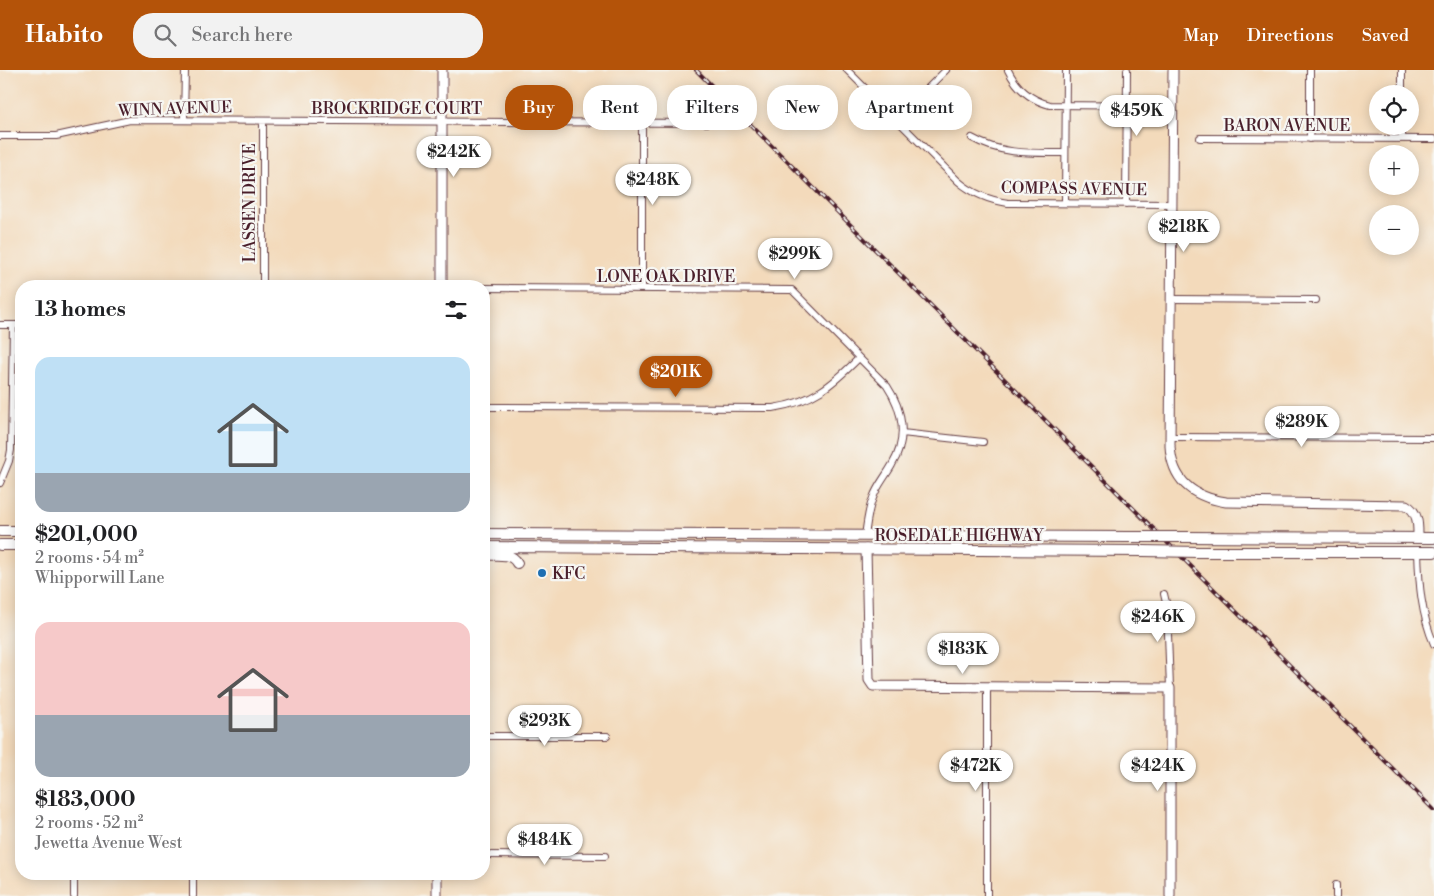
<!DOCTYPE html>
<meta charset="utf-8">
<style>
body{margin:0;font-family:"Libre Bodoni",serif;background:#f2f2f2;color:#202124;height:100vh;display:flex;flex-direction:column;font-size:19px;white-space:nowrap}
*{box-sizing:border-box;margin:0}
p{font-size:16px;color:#757577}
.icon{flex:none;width:28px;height:28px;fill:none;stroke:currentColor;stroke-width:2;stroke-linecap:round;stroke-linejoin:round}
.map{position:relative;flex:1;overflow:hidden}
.side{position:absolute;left:15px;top:210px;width:475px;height:600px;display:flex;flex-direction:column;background:#fff;border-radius:20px;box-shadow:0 2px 12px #0003}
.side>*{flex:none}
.top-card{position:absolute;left:505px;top:15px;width:475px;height:45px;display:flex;gap:10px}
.buttons{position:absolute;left:1369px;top:15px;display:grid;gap:10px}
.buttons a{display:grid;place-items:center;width:50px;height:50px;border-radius:50%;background:#fff;box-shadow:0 2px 12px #0003;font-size:25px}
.price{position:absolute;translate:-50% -42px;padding:0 11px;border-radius:18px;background:#fff;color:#222;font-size:16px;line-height:32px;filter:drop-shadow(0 1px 2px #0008)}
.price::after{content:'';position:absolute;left:50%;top:30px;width:15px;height:11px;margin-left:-8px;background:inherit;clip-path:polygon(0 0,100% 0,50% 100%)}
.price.active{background:#b45309;color:#fff}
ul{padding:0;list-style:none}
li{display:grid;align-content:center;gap:10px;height:265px;padding:0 20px}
li span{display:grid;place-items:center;height:155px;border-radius:15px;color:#555}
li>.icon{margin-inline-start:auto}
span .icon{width:90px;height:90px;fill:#fffc;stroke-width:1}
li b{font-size:21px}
h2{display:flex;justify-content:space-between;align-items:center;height:60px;padding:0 20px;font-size:21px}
.chip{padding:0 18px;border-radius:20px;background:#fff;box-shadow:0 2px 12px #0003;font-size:18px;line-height:45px}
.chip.active{background:#b45309;color:#fff}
header{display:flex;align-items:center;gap:30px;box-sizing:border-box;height:70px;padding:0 25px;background:#b45309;color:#fff}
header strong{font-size:24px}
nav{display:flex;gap:28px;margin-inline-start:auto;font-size:18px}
.search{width:350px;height:45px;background:#f2f2f2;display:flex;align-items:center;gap:12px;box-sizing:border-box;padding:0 18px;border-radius:20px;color:#757577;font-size:19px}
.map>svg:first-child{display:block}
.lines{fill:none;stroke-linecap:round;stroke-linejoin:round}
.minor-casing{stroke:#633b41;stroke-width:8}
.tertiary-casing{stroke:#633b41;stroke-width:11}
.primary-casing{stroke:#633b41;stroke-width:12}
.minor{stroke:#fff;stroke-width:6}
.tertiary{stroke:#fff;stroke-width:9}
.primary{stroke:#fff;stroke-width:10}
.rail-casing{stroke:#4a1f2b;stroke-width:4}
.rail{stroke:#f6f6f2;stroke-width:2;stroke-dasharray:5.5;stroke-linecap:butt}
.primary-bridge-casing{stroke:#633b41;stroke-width:12;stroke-linecap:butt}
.primary-bridge{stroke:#fff;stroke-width:10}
.poi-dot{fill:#1f6fb2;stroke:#f6f6f2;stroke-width:2}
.labels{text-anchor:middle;stroke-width:4.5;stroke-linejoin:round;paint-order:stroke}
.street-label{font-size:16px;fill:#4a1f2b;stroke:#f6f6f2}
.poi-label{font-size:16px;fill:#4a1f2b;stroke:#f6f6f2;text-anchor:start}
</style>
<header>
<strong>Habito</strong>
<div class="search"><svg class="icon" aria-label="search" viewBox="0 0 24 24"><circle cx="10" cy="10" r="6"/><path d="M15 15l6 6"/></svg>Search here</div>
<nav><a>Map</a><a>Directions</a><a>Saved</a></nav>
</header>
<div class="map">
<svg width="1434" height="826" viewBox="0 0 1434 826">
<rect width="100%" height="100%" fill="#f6f6f2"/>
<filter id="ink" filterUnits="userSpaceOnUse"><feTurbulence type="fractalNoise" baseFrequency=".02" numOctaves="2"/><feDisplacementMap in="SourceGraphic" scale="10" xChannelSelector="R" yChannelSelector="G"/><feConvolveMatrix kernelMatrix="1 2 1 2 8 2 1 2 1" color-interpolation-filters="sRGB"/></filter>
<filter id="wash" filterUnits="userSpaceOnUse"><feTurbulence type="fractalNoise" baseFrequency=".0096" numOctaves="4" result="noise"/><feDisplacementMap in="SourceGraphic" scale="20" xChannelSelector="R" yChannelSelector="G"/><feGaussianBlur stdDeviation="1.12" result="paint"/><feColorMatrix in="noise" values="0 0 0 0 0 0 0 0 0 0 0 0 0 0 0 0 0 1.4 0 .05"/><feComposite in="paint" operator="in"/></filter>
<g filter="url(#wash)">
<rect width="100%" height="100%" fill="#f3dabb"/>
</g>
<g filter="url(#ink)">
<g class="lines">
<!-- minor casing -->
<g class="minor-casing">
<path id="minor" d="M847,0L958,111C973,124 988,130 1008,133L1172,134
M1008,0C1017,19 1030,30 1050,35L1172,36
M1402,24V0
M184,50L185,0
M896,50L946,0
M0,66H56L130,50L712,53
M972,68C1002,85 1032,83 1065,83
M1200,68L1434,69
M1310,69V0
M1402,69V56
M1065,133L1066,0
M1126,134L1127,0
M263,216V51
M484,218L792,220L887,316C903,340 908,369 892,395C886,406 877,416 873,428C868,440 867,453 865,466
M642,219V53
M1172,229L1316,230
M0,255H21
M484,337L773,338C813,332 832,315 859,288
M902,363L983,372
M1170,367L1434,368
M0,413L9,391L11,380L13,255
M1418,482C1419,514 1421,544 1434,574
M1164,524L1167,537L1170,618
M484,666H607
M484,785L605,786
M74,826V804
M193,826V804
M987,826V617
M1336,826V815"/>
</g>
<!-- tertiary casing -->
<g class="tertiary-casing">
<path id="tertiary" d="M442,0V216
M1173,0L1170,376C1172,411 1193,427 1226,432L1406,435C1419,442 1418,456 1418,468
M866,479L869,610L873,616L1170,618V826
M437,826V804"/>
</g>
<!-- primary casing -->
<g class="primary-casing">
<path id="primary" d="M0,461H21
M484,464L1130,467
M1184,467L1434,468
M0,475H21
M484,477L1144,481
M1198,482H1434
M484,485C495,485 512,482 517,493"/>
</g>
<!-- minor -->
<use href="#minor" class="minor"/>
<!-- tertiary -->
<use href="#tertiary" class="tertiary"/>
<!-- primary -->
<use href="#primary" class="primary"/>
<!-- rail casing -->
<g class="rail-casing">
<path id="rail" d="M696,0L1434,740"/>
</g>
<!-- rail -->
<use href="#rail" class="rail"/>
<!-- primary-bridge casing -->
<g class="primary-bridge-casing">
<path id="primary-bridge" d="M1130,467H1184
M1144,481L1198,482"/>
</g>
<!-- primary-bridge -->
<use href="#primary-bridge" class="primary-bridge"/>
</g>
</g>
<!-- markers -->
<circle class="poi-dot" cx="542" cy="503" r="5"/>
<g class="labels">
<!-- street labels -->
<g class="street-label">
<text transform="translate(175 38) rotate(-2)" y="6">WINN AVENUE</text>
<text x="397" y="44">BROCKRIDGE COURT</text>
<text x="1287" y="61">BARON AVENUE</text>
<text transform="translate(1074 118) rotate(1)" y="6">COMPASS AVENUE</text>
<text transform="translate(249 133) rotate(-90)" y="6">LASSEN DRIVE</text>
<text x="666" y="212">LONE OAK DRIVE</text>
<text x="959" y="471">ROSEDALE HIGHWAY</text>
</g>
<!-- poi labels -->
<g class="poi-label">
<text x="552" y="509">KFC</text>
</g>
</g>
</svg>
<div class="buttons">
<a><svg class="icon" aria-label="locate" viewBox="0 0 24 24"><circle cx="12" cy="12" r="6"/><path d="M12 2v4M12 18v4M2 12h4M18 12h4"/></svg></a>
<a>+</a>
<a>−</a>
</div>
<b class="price" style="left:1137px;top:67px">$459K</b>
<b class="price" style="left:454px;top:108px">$242K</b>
<b class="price" style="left:653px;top:136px">$248K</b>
<b class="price" style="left:1184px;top:183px">$218K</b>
<b class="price" style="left:795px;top:210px">$299K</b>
<b class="price active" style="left:676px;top:328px">$201K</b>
<b class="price" style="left:1302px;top:378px">$289K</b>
<b class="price" style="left:1158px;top:573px">$246K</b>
<b class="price" style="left:963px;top:605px">$183K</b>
<b class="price" style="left:545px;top:677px">$293K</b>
<b class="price" style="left:976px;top:722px">$472K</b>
<b class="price" style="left:1158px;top:722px">$424K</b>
<b class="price" style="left:545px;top:796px">$484K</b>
<div class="top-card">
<a class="chip active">Buy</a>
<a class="chip">Rent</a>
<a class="chip">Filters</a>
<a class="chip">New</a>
<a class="chip">Apartment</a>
</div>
<section class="side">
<h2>13 homes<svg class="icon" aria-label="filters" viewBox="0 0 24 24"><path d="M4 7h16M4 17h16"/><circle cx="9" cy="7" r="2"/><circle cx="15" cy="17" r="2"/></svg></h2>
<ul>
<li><span style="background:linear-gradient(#bfe0f5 75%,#9aa5b1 0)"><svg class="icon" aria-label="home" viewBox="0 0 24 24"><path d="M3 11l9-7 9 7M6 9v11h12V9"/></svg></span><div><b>$201,000</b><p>2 rooms · 54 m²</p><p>Whipporwill Lane</p></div></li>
<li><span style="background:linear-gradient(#f6c9c9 60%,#9aa5b1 0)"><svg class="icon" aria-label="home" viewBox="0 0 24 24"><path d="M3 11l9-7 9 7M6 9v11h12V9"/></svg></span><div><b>$183,000</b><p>2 rooms · 52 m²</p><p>Jewetta Avenue West</p></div></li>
</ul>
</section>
</div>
